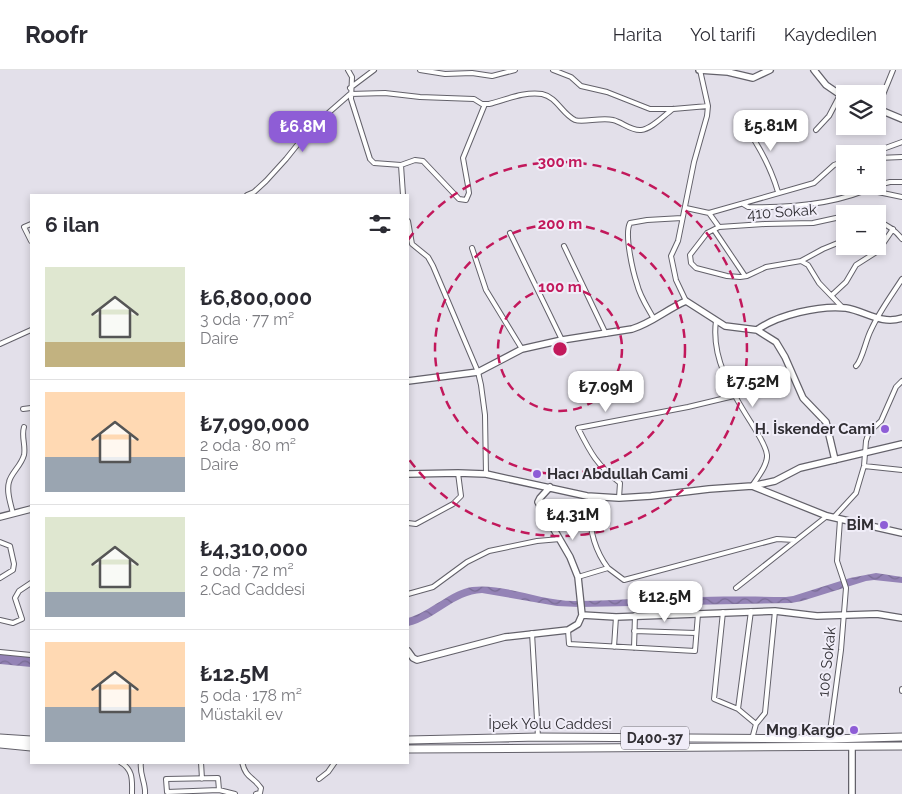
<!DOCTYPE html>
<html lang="tr">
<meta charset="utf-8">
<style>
body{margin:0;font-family:Raleway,sans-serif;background:#f7f7f7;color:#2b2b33;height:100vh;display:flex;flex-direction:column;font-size:19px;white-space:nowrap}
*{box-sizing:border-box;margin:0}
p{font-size:16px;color:#7c7c81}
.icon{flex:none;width:28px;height:28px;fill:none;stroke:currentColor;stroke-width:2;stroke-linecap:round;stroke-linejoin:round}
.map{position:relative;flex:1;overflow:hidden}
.details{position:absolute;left:30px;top:124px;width:379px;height:570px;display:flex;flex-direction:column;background:#fff;border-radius:0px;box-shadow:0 2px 8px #0003}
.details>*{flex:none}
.tools{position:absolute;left:836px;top:15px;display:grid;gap:10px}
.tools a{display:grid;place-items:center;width:50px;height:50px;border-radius:0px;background:#fff;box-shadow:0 2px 8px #0003;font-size:25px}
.price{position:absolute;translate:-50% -42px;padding:0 11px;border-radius:10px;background:#fff;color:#222;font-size:16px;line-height:32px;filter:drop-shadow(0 1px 2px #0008)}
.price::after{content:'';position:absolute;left:50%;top:30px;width:15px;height:11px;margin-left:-8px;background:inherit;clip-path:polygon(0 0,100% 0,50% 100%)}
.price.active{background:#8e5dd6;color:#fff}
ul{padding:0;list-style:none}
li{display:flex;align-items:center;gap:15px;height:125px;padding:0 15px}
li+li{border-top:1px solid #e1e1e2}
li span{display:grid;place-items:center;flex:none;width:140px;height:100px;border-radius:0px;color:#555}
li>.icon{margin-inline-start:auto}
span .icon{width:60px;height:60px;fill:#fffc;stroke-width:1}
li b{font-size:21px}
h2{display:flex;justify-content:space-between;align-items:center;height:60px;padding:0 15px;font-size:21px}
header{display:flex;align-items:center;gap:30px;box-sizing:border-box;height:70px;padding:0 25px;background:#fff;border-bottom:1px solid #e1e1e2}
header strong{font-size:24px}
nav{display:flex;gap:28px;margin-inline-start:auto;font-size:18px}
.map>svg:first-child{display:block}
.water{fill:url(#water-waves)}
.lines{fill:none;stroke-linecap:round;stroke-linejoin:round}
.street-casing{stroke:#63616a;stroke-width:6}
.secondary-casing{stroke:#63616a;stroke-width:8}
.highway-casing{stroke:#63616a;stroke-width:9}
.street{stroke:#fff;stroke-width:4}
.secondary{stroke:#fff;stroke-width:5.5}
.highway{stroke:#fff;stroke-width:7}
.ring{fill:none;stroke:#c2185b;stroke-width:2.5;stroke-dasharray:9 6}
.poi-dot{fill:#8e5dd6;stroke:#f0edf8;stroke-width:2}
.labels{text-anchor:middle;stroke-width:4;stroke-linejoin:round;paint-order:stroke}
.shield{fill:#f0edf8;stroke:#6a686f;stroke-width:1}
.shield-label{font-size:14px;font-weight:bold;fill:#312f34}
.street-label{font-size:15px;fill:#312f34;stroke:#f0edf8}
.poi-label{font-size:15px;font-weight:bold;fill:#312f34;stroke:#f0edf8;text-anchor:end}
.centre{fill:#c2185b;stroke:#f0edf8;stroke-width:2.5}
.ring-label{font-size:15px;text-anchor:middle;font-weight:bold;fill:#c2185b;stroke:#f0edf8;stroke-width:4;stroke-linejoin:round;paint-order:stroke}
</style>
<header>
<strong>Roofr</strong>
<nav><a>Harita</a><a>Yol tarifi</a><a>Kaydedilen</a></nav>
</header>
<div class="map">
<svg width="902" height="724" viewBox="0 0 902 724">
<defs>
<pattern id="water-waves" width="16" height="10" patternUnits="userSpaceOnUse" patternTransform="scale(1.25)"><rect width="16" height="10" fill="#9483b6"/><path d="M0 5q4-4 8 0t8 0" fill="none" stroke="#796c95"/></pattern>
</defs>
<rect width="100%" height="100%" fill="#e3e0ea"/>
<!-- water -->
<path class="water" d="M876,503L902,507V513L874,510L866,511L802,531L791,533L579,537L557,536L482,523C454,524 435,550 408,556V548C430,542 451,520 472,517C503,513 541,531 574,531C600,531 627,529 653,528C697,527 742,526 786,527L793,526L850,508Z
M0,584L31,586V597L0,594Z"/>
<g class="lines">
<!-- street casing -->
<g class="street-casing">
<path id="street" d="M348,0L352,7L351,29L370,89L374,93L401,95L403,125
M420,0L445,4L472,3L492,6L515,0
M553,0L571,7L581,16L607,22L650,39H673L708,36
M350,18L374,0
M878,37L893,0
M743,53C758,74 771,98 778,122
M816,60L829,46L840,25
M869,84L902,72
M878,88L902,87
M401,95L415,90L423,91L459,129L466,130L469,123L468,116L463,88L485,34
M878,115L890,112H902
M870,118L878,122L902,127
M247,125L254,122L266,111L286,89L310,59L350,24L385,23L420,27L474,29L482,34H489C505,30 525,21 542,24C557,27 562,44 575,50C583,53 601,47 613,50C622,52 631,61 641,60C652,59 664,45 673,39
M743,134L748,137C790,138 836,135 875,116
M686,138L709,143L719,157
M709,143L814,113L834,95L845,91
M408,151L412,174L428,187L433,196L478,302L481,315L485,345L486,404
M878,151C888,155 895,160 902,169
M31,154L24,157L31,171
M714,160L745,206
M510,163L562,270
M564,176L606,264
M472,178L486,220L522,279
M801,191L823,179L845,170
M832,225L846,212L856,195L878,181L893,159
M686,231L676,210L671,186L678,171L694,92L707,46L708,36L700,0
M843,238L819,213L808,195L801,191L766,197L747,206L740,207L727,206L696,198L691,193L690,185L707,163L719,157L765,154L813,153L845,146
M654,249C648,238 640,227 637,214C633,202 624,164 630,153L647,150L682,148
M716,251C711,287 731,321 750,351C755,359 766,375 767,385C768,395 757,408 752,416
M0,274L31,260
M856,296C862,291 866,269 871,260C879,242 891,226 902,209
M23,339L31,338
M864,396L902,400
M590,426C588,452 592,477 608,498
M619,428L620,413C597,395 591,384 578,358L688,337L734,326
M13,444C11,434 6,422 9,412C11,403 21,396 24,385C26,375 21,367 24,357
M834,447L856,423L864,396L866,371L869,362L881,351L896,317L902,311
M408,453L416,454L453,434L461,426L458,403
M0,472L10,476L14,494L13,500L0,508
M578,507L608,498L624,510L777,469L794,470
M736,518L827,446
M408,524L433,517L467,492L489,481L537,471L560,469
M751,541L738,639L756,654L752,669
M723,542L714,629L738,639
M0,550L13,553L22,549L15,528L19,521L31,513
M568,560L569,574L695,581L698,544
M634,561L696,563
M532,563L538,667
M614,577L616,547
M634,578L635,545
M0,582L31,585
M902,621V619
M756,654L765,643L775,541
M829,669L841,580L846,518L837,491L840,450
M120,692C134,700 132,711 132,724
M141,692C139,704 146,713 145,724
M201,692L202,709
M242,692C246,709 253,706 261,718L260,723L256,724
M319,709L328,702L335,692
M219,720L218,708L166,709L167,722L219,720L235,724"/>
</g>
<!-- secondary casing -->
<g class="secondary-casing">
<path id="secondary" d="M699,0L728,2L753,8L770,0
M814,0L826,15L845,28
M878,39L902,49
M757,260C777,245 820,235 846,238C865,241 881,255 902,248
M408,311L478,302L522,279L562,270L632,259C652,253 667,239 686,231L725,256L757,260L776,272L785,287L803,328L826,352L835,390
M408,404L458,403L486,404L587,426L619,428L651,426L709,419L752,416L775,411L800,398L902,374
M752,416L827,446L902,463
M0,447L31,439
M582,545L616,547L775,541L817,546L877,544L902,548
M408,581L413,588L417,590L505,567L568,560L578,554L582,545L578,507L570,487L538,432L540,428L550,417
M852,724V676"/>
</g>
<!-- highway casing -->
<g class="highway-casing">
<path id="highway" d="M0,668L31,670
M408,670L538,667L829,669L902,667
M0,674L31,677
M408,679L902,676"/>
</g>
<!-- street -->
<use href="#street" class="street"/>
<!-- secondary -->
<use href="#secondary" class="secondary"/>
<!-- highway -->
<use href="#highway" class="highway"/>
</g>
<!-- distance rings -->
<g class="ring">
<circle cx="560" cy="279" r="62"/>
<circle cx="560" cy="279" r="125"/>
<path d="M408 170A187 187 0 1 1 408 388"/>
</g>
<!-- markers -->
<g class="poi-dot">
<circle cx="885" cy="359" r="5"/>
<circle cx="537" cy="404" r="5"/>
<circle cx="884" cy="455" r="5"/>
<circle cx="854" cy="660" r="5"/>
</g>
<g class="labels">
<!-- shield labels -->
<rect class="shield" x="621" y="656.5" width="68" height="23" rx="4"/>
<g class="shield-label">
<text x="655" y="673">D400-37</text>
</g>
<!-- street labels -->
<g class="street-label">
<text transform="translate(782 142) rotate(-4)" y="5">410 Sokak</text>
<text transform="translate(827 592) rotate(-84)" y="5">106 Sokak</text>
<text x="550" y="659">İpek Yolu Caddesi</text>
</g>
<!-- poi labels -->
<g class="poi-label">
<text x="875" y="364">H. İskender Cami</text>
<text x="547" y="409" text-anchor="start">Hacı Abdullah Cami</text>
<text x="874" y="460">BİM</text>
<text x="844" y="665">Mng Kargo</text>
</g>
</g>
<circle cx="560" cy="279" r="8" class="centre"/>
<g class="ring-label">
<text x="560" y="97">300 m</text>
<text x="560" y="159">200 m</text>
<text x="560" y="222">100 m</text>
</g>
</svg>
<div class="tools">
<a><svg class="icon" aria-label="layers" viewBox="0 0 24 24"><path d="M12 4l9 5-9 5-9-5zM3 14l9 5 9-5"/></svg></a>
<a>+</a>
<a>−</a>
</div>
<b class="price" style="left:771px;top:82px">₺5.81M</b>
<b class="price active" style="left:303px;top:83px">₺6.8M</b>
<b class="price" style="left:753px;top:338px">₺7.52M</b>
<b class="price" style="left:606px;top:343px">₺7.09M</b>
<b class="price" style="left:573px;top:471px">₺4.31M</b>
<b class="price" style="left:665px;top:553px">₺12.5M</b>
<section class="details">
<h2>6 ilan<svg class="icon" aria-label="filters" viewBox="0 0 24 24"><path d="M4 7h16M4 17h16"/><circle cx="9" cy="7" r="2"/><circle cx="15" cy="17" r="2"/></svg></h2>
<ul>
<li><span style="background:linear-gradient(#dfe7d0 75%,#c2b280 0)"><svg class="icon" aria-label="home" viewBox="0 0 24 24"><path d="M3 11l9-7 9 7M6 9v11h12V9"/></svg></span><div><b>₺6,800,000</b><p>3 oda · 77 m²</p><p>Daire</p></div></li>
<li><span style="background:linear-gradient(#ffd9b3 65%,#9aa5b1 0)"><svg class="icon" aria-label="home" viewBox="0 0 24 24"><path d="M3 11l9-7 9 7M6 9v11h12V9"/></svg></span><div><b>₺7,090,000</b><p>2 oda · 80 m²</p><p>Daire</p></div></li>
<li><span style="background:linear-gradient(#dfe7d0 75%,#9aa5b1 0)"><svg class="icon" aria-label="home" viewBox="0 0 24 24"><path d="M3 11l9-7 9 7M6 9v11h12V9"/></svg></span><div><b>₺4,310,000</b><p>2 oda · 72 m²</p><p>2.Cad Caddesi</p></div></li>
<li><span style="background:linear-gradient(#ffd9b3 65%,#9aa5b1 0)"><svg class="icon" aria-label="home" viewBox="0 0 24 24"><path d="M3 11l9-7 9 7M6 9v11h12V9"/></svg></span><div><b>₺12.5M</b><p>5 oda · 178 m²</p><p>Müstakil ev</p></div></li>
</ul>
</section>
</div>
